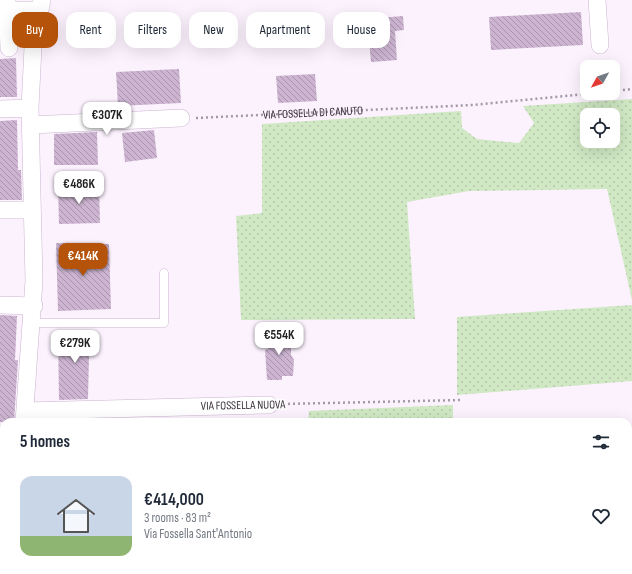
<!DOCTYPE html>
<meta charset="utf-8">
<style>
body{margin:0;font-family:"Sofia Sans Condensed",sans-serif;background:#f2f2f3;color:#1f2937;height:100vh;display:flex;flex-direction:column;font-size:15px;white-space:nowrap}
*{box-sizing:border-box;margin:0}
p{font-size:13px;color:#747a83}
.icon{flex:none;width:22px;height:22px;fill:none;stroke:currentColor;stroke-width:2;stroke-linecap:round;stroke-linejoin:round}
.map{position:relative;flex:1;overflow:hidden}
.details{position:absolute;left:0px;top:418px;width:632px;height:156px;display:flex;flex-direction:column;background:#fff;border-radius:12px 12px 0 0;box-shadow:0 4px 16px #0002}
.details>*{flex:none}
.hud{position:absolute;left:12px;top:12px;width:400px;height:36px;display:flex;gap:8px}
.needle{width:26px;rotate:230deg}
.fabs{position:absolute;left:580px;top:60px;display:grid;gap:8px}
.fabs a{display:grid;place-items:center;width:40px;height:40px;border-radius:8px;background:#fff;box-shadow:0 4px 16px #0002;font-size:20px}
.price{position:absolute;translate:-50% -34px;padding:0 9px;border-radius:8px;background:#fff;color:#222;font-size:13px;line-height:26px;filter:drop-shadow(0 1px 2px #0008)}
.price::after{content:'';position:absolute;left:50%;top:24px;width:12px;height:9px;margin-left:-6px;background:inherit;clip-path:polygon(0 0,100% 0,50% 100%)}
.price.active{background:#b45309;color:#fff}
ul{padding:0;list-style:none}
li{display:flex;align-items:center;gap:12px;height:100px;padding:0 20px}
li+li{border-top:1px solid #e0e1e3}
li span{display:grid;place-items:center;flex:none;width:112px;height:80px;border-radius:12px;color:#555}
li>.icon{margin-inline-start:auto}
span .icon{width:48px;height:48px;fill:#fffc;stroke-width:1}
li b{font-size:17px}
h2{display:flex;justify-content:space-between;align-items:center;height:48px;padding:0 20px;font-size:17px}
.tag{padding:0 14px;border-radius:12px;background:#fff;box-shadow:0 4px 16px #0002;font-size:14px;line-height:36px}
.tag.active{background:#b45309;color:#fff}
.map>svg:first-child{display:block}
.grass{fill:url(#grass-dots);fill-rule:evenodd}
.building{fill:url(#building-back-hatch)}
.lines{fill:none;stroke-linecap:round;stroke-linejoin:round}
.service-casing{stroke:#cbb4d0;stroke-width:9}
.minor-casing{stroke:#cbb4d0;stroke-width:18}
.path{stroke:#a399a4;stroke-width:2.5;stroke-dasharray:2 3;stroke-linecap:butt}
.service{stroke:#fff;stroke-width:8}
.minor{stroke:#fff;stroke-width:17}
.tree{fill:#828e78}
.labels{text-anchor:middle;stroke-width:3;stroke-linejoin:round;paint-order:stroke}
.street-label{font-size:12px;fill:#3c323d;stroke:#fff}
</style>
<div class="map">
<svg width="632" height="574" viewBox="0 0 632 574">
<defs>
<pattern id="grass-dots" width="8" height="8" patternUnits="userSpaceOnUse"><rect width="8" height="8" fill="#d0e8c4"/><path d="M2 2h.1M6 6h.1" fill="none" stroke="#b4c7a9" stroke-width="1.8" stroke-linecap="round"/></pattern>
<pattern id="building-back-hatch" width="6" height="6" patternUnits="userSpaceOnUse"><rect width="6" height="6" fill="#cdb5d2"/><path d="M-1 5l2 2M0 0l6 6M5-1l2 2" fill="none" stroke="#a894ac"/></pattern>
</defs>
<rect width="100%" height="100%" fill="#fcf2fe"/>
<!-- grass -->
<path class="grass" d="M632,99V300L607,189L469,191L407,202L415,319L241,320L236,216L262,213V124L461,111L462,128L477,139L519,143L534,123L523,106ZM587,115H613V141H587Z
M632,305V381L457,395V317Z
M453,405V422H308L309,411Z
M628,522H632V574H306V570H628Z"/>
<!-- building -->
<path class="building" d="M581,12L583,45L491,50L489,17Z
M403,16L404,30L395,31L397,60L371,62L367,19Z
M16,58L17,97H0V59Z
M179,69L181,103L118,106L116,72Z
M315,74L317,101L278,103L276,76Z
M17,120L18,170H21L22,200H0V121Z
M154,130L157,158L125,162L122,133Z
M97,132L98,165H54V134Z
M58,186H99L100,223L59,224Z
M56,243L109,244L111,309L58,311Z
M0,315L17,316L15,360H18L14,422H0Z
M94,332L95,356H89L88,399L59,400L58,333Z
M291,332V355L294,360L293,376H282V380H267L265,350L268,349L267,333Z"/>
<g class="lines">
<!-- service casing -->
<g class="service-casing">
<path id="service" d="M32,323H164V273"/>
</g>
<!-- minor casing -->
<g class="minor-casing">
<path id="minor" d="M7,0L9,48
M597,0L600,45
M7,10H39
M0,109L30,108
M31,125L181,118
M0,210H32
M0,305L34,306
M25,411L269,405
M24,422L34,281L30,108L33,47L42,0
M0,573L19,574"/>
</g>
<!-- path -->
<g class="path">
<path d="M613,91L632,89"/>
<path id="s1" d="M196,118L473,105L595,93"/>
<path d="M283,404L462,400"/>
</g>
<!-- service -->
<use href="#service" class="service"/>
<!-- minor -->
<use href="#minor" class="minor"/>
</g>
<!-- trees -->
<circle class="tree" cx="19" cy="23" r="5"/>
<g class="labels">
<!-- street labels -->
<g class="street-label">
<text dy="4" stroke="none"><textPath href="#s1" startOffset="117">VIA FOSSELLA DI CANUTO</textPath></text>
<text transform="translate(243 405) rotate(-1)" y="4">VIA FOSSELLA NUOVA</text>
</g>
</g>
</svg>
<div class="fabs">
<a><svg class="needle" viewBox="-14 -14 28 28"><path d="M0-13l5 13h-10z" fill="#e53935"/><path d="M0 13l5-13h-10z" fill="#747a83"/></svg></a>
<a><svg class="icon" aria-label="locate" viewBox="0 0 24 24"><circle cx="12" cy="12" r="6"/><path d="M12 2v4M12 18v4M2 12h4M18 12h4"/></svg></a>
</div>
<b class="price" style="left:107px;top:136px">€307K</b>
<b class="price" style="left:79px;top:205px">€486K</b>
<b class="price active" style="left:83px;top:277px">€414K</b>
<b class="price" style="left:279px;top:356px">€554K</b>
<b class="price" style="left:75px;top:364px">€279K</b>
<div class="hud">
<a class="tag active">Buy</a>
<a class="tag">Rent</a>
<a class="tag">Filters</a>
<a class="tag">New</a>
<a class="tag">Apartment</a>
<a class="tag">House</a>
</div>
<section class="details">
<h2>5 homes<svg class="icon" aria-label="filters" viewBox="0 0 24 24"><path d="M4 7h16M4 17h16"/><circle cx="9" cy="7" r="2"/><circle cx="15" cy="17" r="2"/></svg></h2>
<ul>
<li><span style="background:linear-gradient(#c9d6e8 75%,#8fb573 0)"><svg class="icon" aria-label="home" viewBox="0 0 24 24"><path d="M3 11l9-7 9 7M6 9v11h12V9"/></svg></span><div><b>€414,000</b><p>3 rooms · 83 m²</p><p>Via Fossella Sant'Antonio</p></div><svg class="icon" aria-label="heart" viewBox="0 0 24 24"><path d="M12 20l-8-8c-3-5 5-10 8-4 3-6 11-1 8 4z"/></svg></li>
</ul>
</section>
</div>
